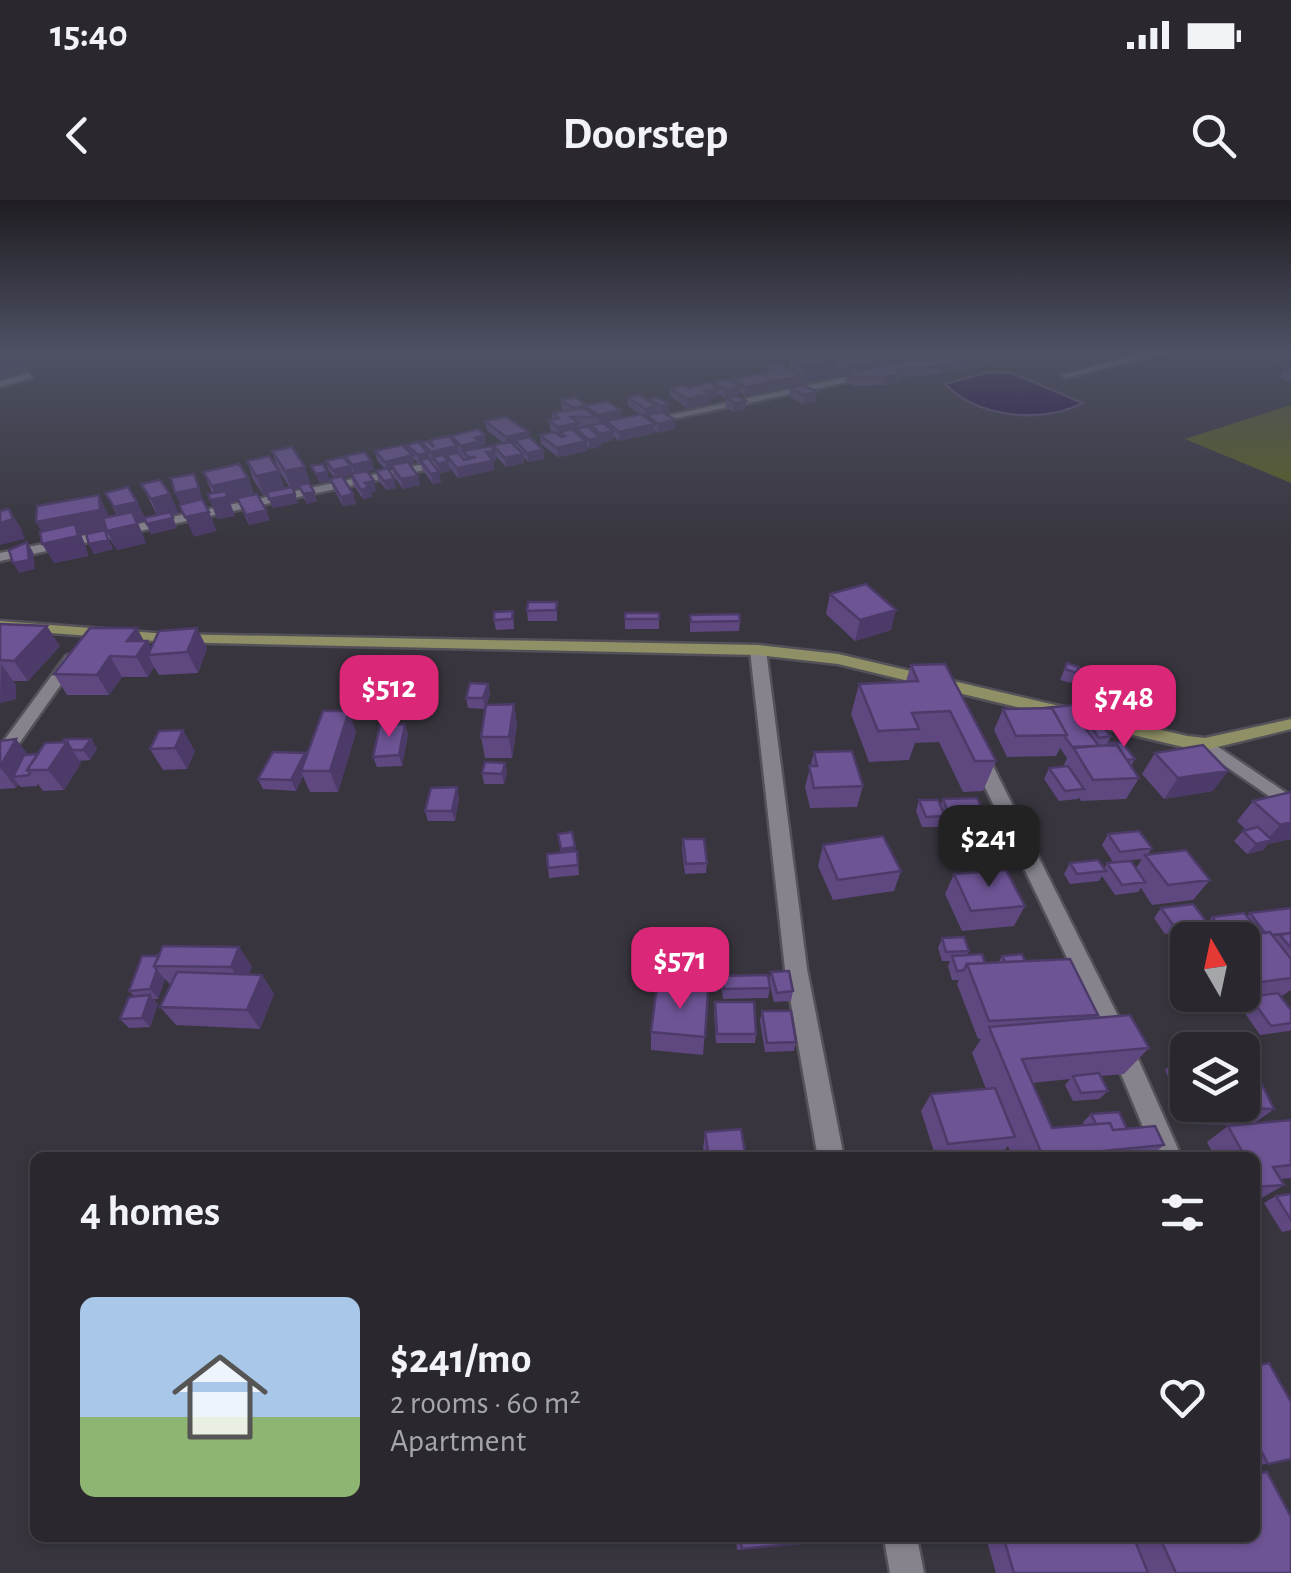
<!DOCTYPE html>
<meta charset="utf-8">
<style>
body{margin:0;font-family:"Alegreya Sans",sans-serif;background:#323036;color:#f1f3f6;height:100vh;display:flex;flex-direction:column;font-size:38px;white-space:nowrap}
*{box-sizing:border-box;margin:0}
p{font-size:32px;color:#a5a6aa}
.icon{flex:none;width:55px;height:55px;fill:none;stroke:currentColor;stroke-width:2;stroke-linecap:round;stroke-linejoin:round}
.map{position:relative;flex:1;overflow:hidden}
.side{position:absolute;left:30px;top:952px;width:1230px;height:390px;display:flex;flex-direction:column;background:#2a282e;border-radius:15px;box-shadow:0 2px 8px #0004,0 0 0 2px #46444a}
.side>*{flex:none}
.needle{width:65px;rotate:351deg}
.fabs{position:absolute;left:1170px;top:722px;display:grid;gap:20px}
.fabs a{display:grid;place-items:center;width:90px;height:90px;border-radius:15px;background:#2a282e;box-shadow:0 2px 8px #0004,0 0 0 2px #46444a;font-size:50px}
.price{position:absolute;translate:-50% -85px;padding:0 22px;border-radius:20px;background:#db2777;color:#fff;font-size:32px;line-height:65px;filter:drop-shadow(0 2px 5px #0008)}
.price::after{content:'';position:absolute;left:50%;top:60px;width:30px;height:22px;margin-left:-15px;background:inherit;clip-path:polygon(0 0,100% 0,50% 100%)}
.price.on{background:#222;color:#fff}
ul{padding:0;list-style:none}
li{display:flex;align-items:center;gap:30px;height:250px;padding:0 50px}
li+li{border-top:2px solid #46444a}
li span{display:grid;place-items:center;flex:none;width:280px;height:200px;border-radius:15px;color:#555}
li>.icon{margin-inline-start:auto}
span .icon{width:120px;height:120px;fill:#fffc;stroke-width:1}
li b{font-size:42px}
h2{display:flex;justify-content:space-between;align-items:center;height:120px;padding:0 50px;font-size:42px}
.status{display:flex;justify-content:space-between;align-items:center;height:70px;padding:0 50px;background:#2a282e;direction:ltr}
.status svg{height:28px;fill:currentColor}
header{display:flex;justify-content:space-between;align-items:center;height:130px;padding:0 50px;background:#2a282e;font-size:45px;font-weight:700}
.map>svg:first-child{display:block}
.green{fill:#5b6120}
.water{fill:#270b46;stroke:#5d4974;stroke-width:2.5}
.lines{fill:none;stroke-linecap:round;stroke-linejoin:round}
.street-casing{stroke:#545159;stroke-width:5}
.secondary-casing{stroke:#545159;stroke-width:5}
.street{fill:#86838d;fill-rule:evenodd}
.secondary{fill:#8f9066;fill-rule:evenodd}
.wall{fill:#5e487f}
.shaded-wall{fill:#4c3b68}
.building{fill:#6d5494;stroke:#4c3b68;stroke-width:2.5}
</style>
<div class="status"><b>15:40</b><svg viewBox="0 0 49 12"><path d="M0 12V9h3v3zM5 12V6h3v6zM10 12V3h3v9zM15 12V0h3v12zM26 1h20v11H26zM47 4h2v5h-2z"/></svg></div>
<header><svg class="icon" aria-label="back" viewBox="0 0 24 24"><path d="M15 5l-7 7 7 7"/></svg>Doorstep<svg class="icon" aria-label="search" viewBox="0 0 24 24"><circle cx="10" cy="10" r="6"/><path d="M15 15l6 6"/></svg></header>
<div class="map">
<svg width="1291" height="1373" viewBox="0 0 1291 1373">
<rect width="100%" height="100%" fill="#38353e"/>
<!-- green -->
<path class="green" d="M1291,205V283L1185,239Z"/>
<!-- water -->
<path class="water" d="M989,172L1012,173L1083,203C1042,224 978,218 945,184Z"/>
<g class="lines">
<!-- street casing -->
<g class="street-casing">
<path id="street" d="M1154,151H1171L1066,178L1061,175Z
M869,172L872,177L643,225L638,222Z
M29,173L32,178L0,187V181Z
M448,259L452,260V264L0,361V353Z
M758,445L766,450L807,769L844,958H818L785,769L750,450Z
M71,454L79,459L6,562L0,564V546L66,456Z
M1205,538L1291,596V611L1199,548L1196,544Z
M979,550L988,556L1128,836L1182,958H1156L1109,845L970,556Z
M884,1338H917L924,1373H890Z"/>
</g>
<!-- secondary casing -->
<g class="secondary-casing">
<path id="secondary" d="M0,421L167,434L758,445L838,454L1187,536L1205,538L1291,519V529L1205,550L1187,548L838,464L758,455L167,442L0,429Z"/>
</g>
<!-- street -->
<use href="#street" class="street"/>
<!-- secondary -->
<use href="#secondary" class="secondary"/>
</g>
<!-- wall -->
<path class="wall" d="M870,151H1059L1057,156L1046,159L1002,160L940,174L902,177L901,182L883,185L853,186L845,181L846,176L801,182V184L745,196L739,192V195L727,198L745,210L733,212L725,207L726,198L718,194V197L710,199L709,203L687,208L670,196V188H689L713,185V182H732V179L763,174V172L767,171L768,163L789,168L790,158L830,160L869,156Z
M1198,151H1233L1231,156L1220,159Z
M1237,151H1291L1290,159L1280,163Z
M1291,169V182L1279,178L1283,170Z
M790,188L816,201L803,204L789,196Z
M628,197L649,201V199L669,204V213L666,214L675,229L658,233L655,230L654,233L619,241L613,236V240L601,243V246L589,249L587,247V251L558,257L541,244L540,235L553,232L550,229L549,220H552V213L566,211L562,209L561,200L621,210V218L640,214L628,206Z
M485,221L529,232V237L543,250L544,259L528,262L524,257V263L506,267L496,256V260L493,261L494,270L458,278L449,267L450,271L440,273L434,266L433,261L429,258L441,282L433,284L422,269L421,264L420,265L413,258L414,264L410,265L420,285L403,289L393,275L392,270H389L394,279L396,288L387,290L378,280L376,271L385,269L377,260L375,251L409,252L407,245L422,247L421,242L430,244V240L451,239V236L486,244L480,246V248L493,249V245L503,243L487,230Z
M272,251L311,286L317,301L307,304L299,288L294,290L298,303L273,308L267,294L263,295L253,279L247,261L285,288H290L278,269Z
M345,256L371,261L374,270L367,271L376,291L371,292L372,297L363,299L353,284L351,275L343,277L356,304L343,306L333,288L330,279L335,278L328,270L326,261H347Z
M203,272L248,278L254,294L270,320L249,325L238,301L230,303L235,316L217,319L212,293Z
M141,284L179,313L171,315L177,328L151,334L145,321L138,323L146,343L117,350L105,331L113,349L94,354L86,334L81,335L85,344L88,356L54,363L42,331L36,322L108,314V317L117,315L105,293L137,302L145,318L157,315Z
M830,394L891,430L855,441L826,414Z
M557,402V421H528L527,411Z
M513,411L514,429L496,430L494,420Z
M625,413H659V429H625Z
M690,415L740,421L739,431L690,432Z
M0,424L60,446L28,481H13L16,485V499L0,503Z
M144,441H147L151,448H207L198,473L159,475L154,467L148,477H122L109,495H67L54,474Z
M1067,463L1079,467L1071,483L1060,480Z
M911,465L996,561L983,591L963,592L939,542L915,543L909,560L869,562L851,514L859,484L906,481Z
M1100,476L1117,482L1106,502L1090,497Z
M488,484L490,494L485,509L468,508L466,498Z
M514,504L517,525L512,558H485L481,537Z
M1003,509L1087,522L1084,527L1086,529L1089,524L1111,536L1106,546H1108L1109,543L1135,559L1131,566L1139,578L1126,599L1081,601L1079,597L1078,599L1059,601L1044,579L1049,568L1063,567L1067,558L1060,548L1056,556L1007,557L994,530Z
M159,531L195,551L187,569L163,570L150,549Z
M356,532L338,592H310L303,576L296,591L263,589L258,579L306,557Z
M408,534L402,566L377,567L373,557Z
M16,539L28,555L38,554L62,542L91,539L97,549L90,560L79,561L81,563L64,590L43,591L38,584L37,586L21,587L18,584L16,588L0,589V541Z
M814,552L863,586L857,607L810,608L805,587Z
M1155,553L1213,591L1164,599L1142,574Z
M505,563L507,573L504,584H484L482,573Z
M457,587L459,598L455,621H428L425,611Z
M1291,592V639L1268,644L1263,650L1247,654L1234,641L1243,631L1246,630L1237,621L1253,601Z
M943,599L984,613L979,623L945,625L943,620L941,627H922L916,611L919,600L940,606Z
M558,634L577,651L579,675L549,678L547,654L561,653Z
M1108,634L1152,648L1148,654L1210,680L1193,700L1152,705L1141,688L1138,692L1115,695L1102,676L1099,681L1070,684L1064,674L1070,663L1104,669L1107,663L1136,668L1142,659L1113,662L1102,645Z
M683,639L707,663L706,673L685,674L682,650Z
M823,645L901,671L894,691L833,700L818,666Z
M954,674L1025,706L1014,726L962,731L945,694Z
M1161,708L1206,721L1200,727H1204L1212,717L1247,716L1250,713L1291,708V792L1290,790L1284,795L1280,796L1291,810V830L1289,831L1260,835L1240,806L1247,800L1242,801L1238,795H1242V740H1188V742L1185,738L1191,731L1165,734L1154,718Z
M688,729L719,782L717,792H708L703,855L651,850V832L692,789L687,739Z
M942,738L969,751L967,755L985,763H998L1002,756L1025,761L1098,815L1095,817L1149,848L1124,874L1101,876L1108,891L1099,899L1073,901L1065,885L1070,879L1032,883L1052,928L1084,925L1083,922L1091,914L1164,945L1149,958H1013L1008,946L1002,953L956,958H936L921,911L931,894L986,889L972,853L981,839H978L957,784L959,780H952L948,766L950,761H942L938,748Z
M239,747L252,767L248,775H262L274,794L260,829L176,825L160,807L171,785L165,779L158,799H153L158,804L150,827L129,828L120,819L134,796L129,791L142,756Z
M771,772L793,791L791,801L774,802L769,782Z
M722,776L770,788L768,798L723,799L721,785Z
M715,802L756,834L755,843H716L714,812Z
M762,811L796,842L794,851L765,852L760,821Z
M1183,853H1188V905H1242L1274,909L1253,924L1291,920V978L1281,979L1284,985L1260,999L1255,1000V958H1215L1207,942L1228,926L1240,925L1187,924L1165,870Z
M705,932L746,958H702Z
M1291,994V1030L1282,1032L1264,1003L1276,996Z
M1255,1166L1291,1259L1255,1266Z
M736,1338H848L737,1350Z
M1007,1338H1255L1291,1373H996L987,1341Z"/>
<!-- shaded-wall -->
<path class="shaded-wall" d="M899,151H909L906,165L886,169L889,153Z
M936,151H974L907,165L909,157Z
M1049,151H1059L1057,156L1046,159Z
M1224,151H1233L1231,156L1220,159Z
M25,152L33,168L6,175L7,177L0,179V170L2,169L0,165V158Z
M1005,152L1002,160L940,174L943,166Z
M1291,152L1290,159L1280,163L1284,154Z
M833,162L830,178L803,183L805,167Z
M878,162L877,170L847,173L846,176L832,178L833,170Z
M903,169L901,182L883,185L885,177Z
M802,176L801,184L745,196L746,187Z
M740,186L739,195L726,198V190Z
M719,188L718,197L710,199L709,203L687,208V199L705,191Z
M817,192L816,201L803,204L804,195Z
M746,201L745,210L733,212L734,203Z
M669,204V213L661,215V206Z
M657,206L656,215L645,217V209Z
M621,210V219L599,224L598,215Z
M675,220V229L658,233V224Z
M579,223V231L576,229L577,232H560V235L558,236L557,227Z
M655,224L654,233L619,241V232Z
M613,231V240L601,243L600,234Z
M529,232L530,241L515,240L516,244L507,246L506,237Z
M485,235L486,244L480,246L481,251H463V255L461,246L475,238Z
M600,237L601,246L589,249V240Z
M586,241L587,251L558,257L557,248Z
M457,246L459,255L436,260L433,257V261L431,252Z
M543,250L544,259L528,262L527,253Z
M495,251L496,260L493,261L494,270L458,278L457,268L486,252Z
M428,253L430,262L420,260L421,264L420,265L418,255Z
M523,254L524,263L506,267L505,258Z
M413,255L414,264L394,269L391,265L392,270L387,271L385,262Z
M371,261L374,270L354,274L352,265Z
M448,261L450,271L440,273L438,264Z
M351,266L353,275L336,279L333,270Z
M305,267L311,286L291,290L285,271Z
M279,271L285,289L263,295L256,276Z
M327,272L330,281L319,283L316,274Z
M439,272L441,282L433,284L431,274Z
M194,274L206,308L183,312L175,293Z
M418,276L420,285L403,289L401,279Z
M248,278L255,297L230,303L235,316L217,319L210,300L217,299L212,286Z
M394,279L396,288L387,290L384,281Z
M374,281L376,291L371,292L372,297L363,299L361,290L365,283Z
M314,292L317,301L307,304L304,294Z
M170,294L179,313L159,318L151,299Z
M295,294L298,303L273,308L269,299Z
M353,294L356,304L343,306L341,297Z
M99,295L108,314L109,330L105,331L113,349L94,354L89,344L105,331L81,335L85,344L88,356L54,363L42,344L48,341L36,322Z
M137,302L146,321L138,323L146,343L117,350L107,331L124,327L114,307Z
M9,309L21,328L25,339L0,345V323Z
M266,310L270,320L249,325L246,315Z
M209,312L217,331L194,337L185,317Z
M173,318L177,328L151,334L147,324Z
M27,342L33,352L35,369L19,373L13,363Z
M896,410L891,430L855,441L860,420Z
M47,426L60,446L28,481L14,461Z
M137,428L145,443L147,441L155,454L148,455L154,467L148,477L127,441Z
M197,428L207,448L198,473L187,452Z
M110,456L122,477L109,495L97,475Z
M1,464L16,485V499L0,503Z
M488,484L490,494L485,509L483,498Z
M514,504L517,525L512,558L509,537Z
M349,511L356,532L338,592L330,571Z
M405,524L408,534L402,566L399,555Z
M183,530L195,551L187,569L175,548Z
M16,539L32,560L13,577L18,584L16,588L0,567Z
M91,539L97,549L90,560L83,550Z
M67,542L81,563L64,590L48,570Z
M305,553L309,564L301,571L303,576L296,591L291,580Z
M505,563L507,573L504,584L502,574Z
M1228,571L1213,591L1164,599L1178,578Z
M457,587L459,598L455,621L452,611Z
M1291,622V639L1268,644L1263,650L1247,654L1256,644L1266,641L1280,625Z
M575,647L576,657L563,660L561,649Z
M239,747L252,767L244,786L231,767Z
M157,770L165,779L158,799L150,789Z
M262,775L274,794L260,829L247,810Z
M150,795L158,804L150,827L142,818Z"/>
<!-- building -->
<path class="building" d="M0,151H24L25,152L0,158Z
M909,151H936L909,157L908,156Z
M954,151H1049L1005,152L943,166L903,169L897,170L903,174L885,177H854L847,173Z
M1272,151H1291V152L1284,154Z
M817,153L833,162L805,167L790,158Z
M870,156L878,162L833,170V162L830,160Z
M777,162L802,176L746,187L732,179L762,173L768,177L763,172L774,169L768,163Z
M726,179L740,186L726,190L713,182Z
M709,182L719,188L705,191L710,194L687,199L670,188L683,185L689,188Z
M803,185L817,192L804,195L790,188Z
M639,195L657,206L645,209L628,197Z
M738,196L746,201L734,203L726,198Z
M575,197L586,205L574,208L561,200Z
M657,197L669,204L661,206L649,199Z
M607,201L621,210L598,215L585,206Z
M584,208L597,217H571L579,223L557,227L549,220L559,218L552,213Z
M663,212L675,220L658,224L647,215Z
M641,214L655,224L619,232L606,221Z
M506,217L529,232L506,237L485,221Z
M603,223L613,231L600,234L591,225Z
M587,226L600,237L589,240L576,229Z
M478,229L485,235L475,238L480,241L461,246L451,236Z
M572,229L586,241L557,248L540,235L555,232L561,237L565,236L560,232Z
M449,236L457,246L431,252L421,242L428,241L434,247L430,240Z
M530,237L543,250L527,253L515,240Z
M418,242L428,253L418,255L407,245Z
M511,242L523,254L505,258L493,245Z
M402,245L413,255L385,262L375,251Z
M491,246L495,251L486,252L493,261L457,268L446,255L458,253L464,260L476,257H468L463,251Z
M292,247L305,267L285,271L272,251Z
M365,252L371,261L352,265L345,256Z
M443,255L448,261L438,264L433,257Z
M269,256L279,271L256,276L247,261Z
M343,257L351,266L333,270L326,261Z
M428,258L439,272L431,274L420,260Z
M408,262L418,276L401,279L391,265Z
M239,264L248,278L212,286L203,272Z
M323,264L327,272L316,274L311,266Z
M388,268L394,279L384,281L376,271Z
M367,271L374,281L365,283L369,287L361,290L351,274Z
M194,274L199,288L175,293L171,278Z
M342,276L353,294L341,297L330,279Z
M160,280L170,294L151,299L141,284Z
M309,283L314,292L304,294L298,285Z
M128,287L137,302L114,307L105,293Z
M292,287L295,294L269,299L267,292Z
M226,291L227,297L210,300L208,294Z
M257,294L266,310L246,315L237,298Z
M99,295L100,310L36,322L37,306Z
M202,299L209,312L185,317L179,305Z
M9,309L13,319L0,323V311Z
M132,312L137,324L107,331L103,318Z
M170,312L173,318L147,324L144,318Z
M75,324L78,336L42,344L40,332Z
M105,330L108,340L89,344L86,334Z
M27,342L29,360L13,363L9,350Z
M866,384L896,410L860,420L830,394Z
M528,402H557L556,410L527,411Z
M513,411L512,419L494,420V412Z
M625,413H659V419H625Z
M739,414L740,421L691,422L690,415Z
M0,424L47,426L14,461L0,460Z
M90,428H137L127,441H147L136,457L110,456L97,475L54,474Z
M197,428L187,452L148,455L159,431Z
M1067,463L1079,467L1076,473L1065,469Z
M945,464L996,561H975L950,511L912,513L919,529L878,531L859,484L918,481L911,465Z
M1100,476L1117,482L1112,492L1095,486Z
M470,483L488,484L483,498H466Z
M514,504L509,537H481L486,505Z
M1074,505L1087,522L1081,523L1099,546L1073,548L1065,537L1067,535L1052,508H1044Z
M1052,508L1067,535L1016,536L1003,509Z
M323,511H349L330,571H301Z
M1100,523L1111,536L1099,538L1089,524Z
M405,524L399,555L373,557L380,525Z
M183,530L175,548L150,549L159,531Z
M16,539L0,567V541Z
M64,539H91L83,550H72L67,542H62Z
M67,542L48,570H27L45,543Z
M1122,542L1135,559L1127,560L1117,545L1112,546L1109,543Z
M1117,545L1139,578L1093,580L1073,547Z
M1203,545L1228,571L1178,578L1155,553Z
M852,551L863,586L814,588L809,566H817L814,552Z
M273,552L305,553L291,580L258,579Z
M38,554L27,570L30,573L29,575L13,577L24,555Z
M485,562L505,563L502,574L482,573Z
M1068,566L1084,589L1065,591L1049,568Z
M457,587L452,611H425L431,588Z
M1291,592V622L1280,625L1253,601Z
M977,598L984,613L949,615L943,599Z
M919,600H938L945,616L926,617Z
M1258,627L1272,640L1256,644L1243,631Z
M1139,631L1152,648L1120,652L1108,634Z
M572,632L575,647L561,649L558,634Z
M883,636L901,671L838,680L823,645Z
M683,639H704L707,663L686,664Z
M1186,650L1210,680L1168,685L1145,655Z
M577,651L578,665L548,668L547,654Z
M1098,660L1106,671L1077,674L1070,663Z
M1131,661L1145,682L1122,685L1107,663Z
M1006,670L1025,706L971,711L954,674Z
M1193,704L1206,721L1173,725L1161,708Z
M1291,708V733L1272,735L1270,732L1265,733L1250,713Z
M1244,713L1261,733L1228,738L1212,717Z
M1214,725L1222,737L1202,740L1193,728Z
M711,728L719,782L693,784L688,729Z
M1270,732L1291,759V778L1261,782L1242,756V740H1231L1229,737Z
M1291,733V748L1280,735Z
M964,737L969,751L946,752L942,738Z
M163,746L239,747L231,767L154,766Z
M982,754L985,763L967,764L964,770L957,771L952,756Z
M1022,754L1025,761L1005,762L1002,756Z
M142,756H159L154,766L157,770L150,789L129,791Z
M1070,759L1098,815L989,821L967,764Z
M789,771L793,791L777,793L771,772Z
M177,772L262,775L247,810L160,807Z
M768,775L770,788L724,789L722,776Z
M657,786L708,791L705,837L651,832Z
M1278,793L1291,810V823L1271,826L1250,797Z
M150,795L142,818L120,819L129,797Z
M715,802H754L756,834H717Z
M762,811H791L796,842L767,843Z
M1130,815L1149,848L1022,859L1052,928L1110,923L1113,930L1155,926L1164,945L1043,957L989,827Z
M1242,854H1247L1274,909L1207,907L1206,905H1242Z
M1099,873L1108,891L1081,893L1073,876Z
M995,888L1015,937L948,944L931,894Z
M1119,912L1127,929L1113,930L1110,923L1096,924L1091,914Z
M1291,920V965L1273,967L1284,985L1255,987V958H1227L1226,955L1243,953L1228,926Z
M741,929L746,958H709L705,932Z
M1291,994V1020L1276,996Z
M1269,1163L1291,1202V1259L1268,1264L1255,1239V1166Z
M1267,1272L1291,1317V1373H1176L1160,1338H1255V1274Z
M740,1338H848L742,1349Z
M1013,1338H1134L1148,1373H1014L1004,1339Z"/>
<!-- sky -->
<linearGradient id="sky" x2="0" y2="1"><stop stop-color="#1f1d22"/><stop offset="0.44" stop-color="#4d5163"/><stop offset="1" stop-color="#4d5163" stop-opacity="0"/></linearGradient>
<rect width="1291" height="343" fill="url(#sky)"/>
</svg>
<div class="fabs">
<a><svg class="needle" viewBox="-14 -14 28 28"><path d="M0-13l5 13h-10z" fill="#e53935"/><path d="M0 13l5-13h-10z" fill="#a5a6aa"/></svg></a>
<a><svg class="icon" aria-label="layers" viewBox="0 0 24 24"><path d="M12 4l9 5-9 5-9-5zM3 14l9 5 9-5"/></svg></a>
</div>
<b class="price" style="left:389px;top:540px">$512</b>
<b class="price" style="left:1124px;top:550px">$748</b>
<b class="price on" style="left:989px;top:690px">$241</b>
<b class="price" style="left:680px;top:812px">$571</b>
<section class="side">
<h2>4 homes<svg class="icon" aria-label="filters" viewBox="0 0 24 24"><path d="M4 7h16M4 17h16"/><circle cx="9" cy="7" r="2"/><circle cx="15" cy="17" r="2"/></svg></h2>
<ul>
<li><span style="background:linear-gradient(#a9c7e8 60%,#8fb573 0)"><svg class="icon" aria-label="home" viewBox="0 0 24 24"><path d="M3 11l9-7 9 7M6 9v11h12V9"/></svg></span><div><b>$241/mo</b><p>2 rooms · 60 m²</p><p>Apartment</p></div><svg class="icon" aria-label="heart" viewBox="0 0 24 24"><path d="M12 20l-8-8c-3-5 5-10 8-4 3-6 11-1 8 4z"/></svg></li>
</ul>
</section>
</div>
